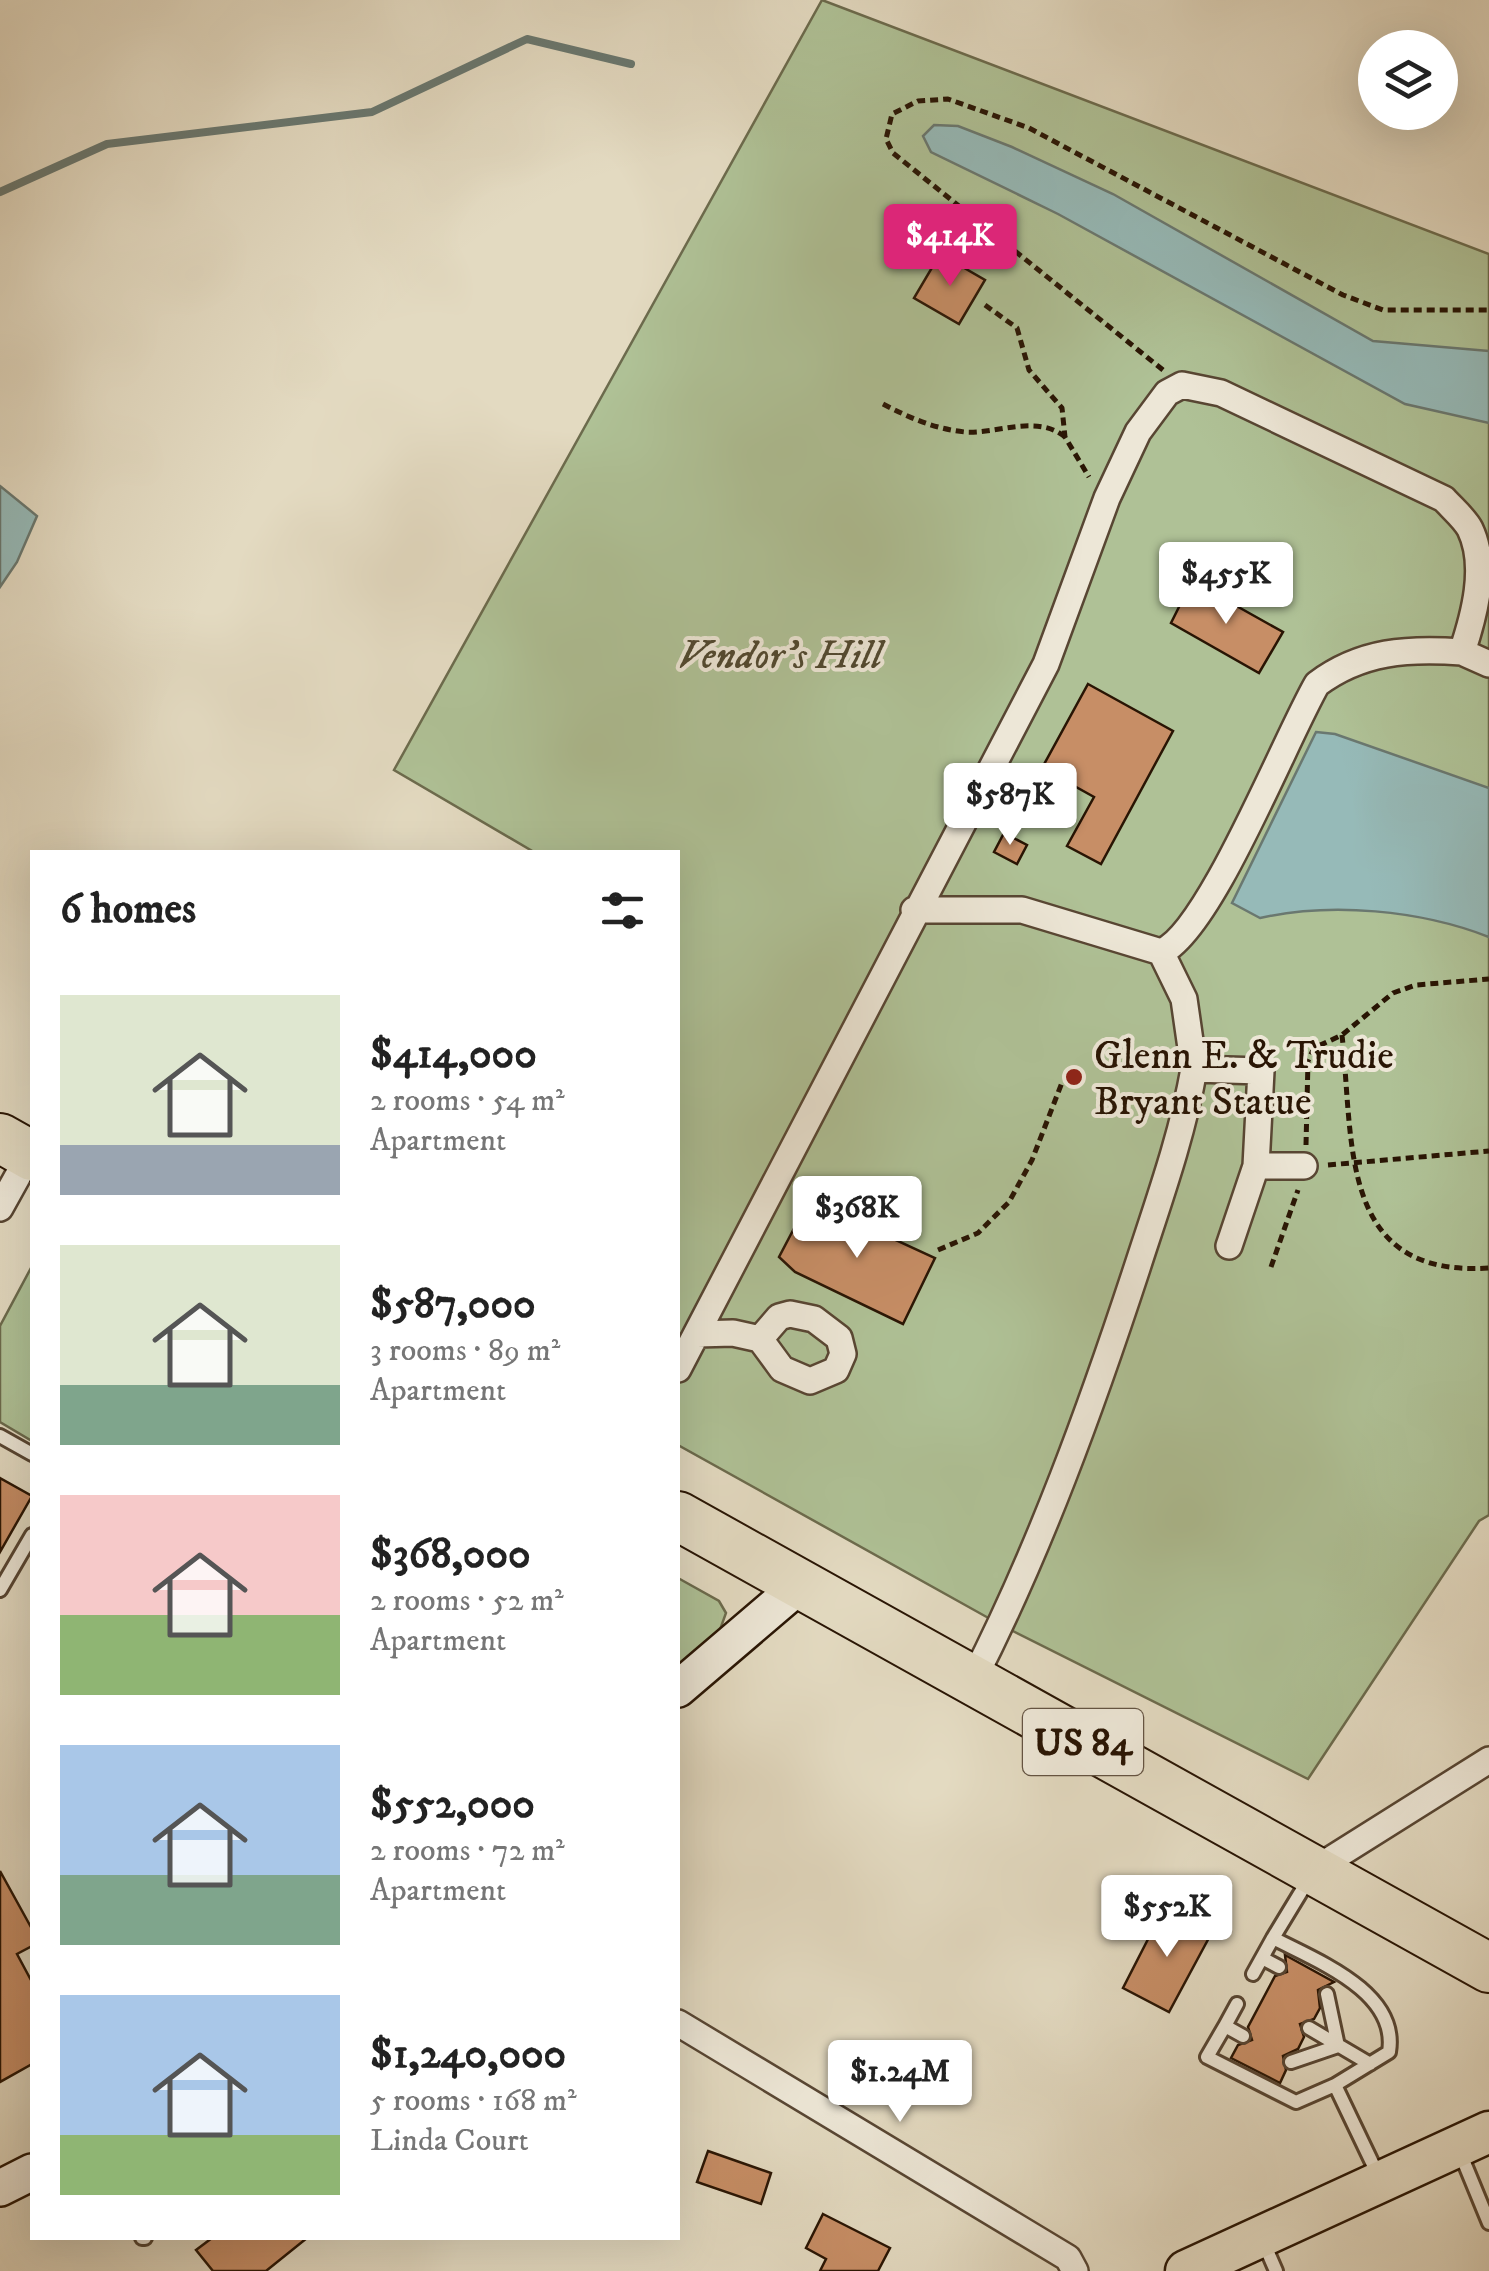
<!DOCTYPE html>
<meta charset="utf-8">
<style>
body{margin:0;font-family:"IM FELL DW Pica",serif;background:#f2f2f2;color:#222;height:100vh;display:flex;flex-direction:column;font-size:38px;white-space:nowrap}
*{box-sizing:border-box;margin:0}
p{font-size:32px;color:#767676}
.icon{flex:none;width:55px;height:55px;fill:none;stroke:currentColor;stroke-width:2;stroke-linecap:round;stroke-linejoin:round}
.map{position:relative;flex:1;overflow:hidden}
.details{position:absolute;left:30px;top:850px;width:650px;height:1390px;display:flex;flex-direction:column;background:#fff;border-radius:0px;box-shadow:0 10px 40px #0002}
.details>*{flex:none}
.controls{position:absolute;left:1358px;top:30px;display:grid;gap:20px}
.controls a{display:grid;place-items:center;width:100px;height:100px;border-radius:50%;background:#fff;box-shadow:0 10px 40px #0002;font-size:50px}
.price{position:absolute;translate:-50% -85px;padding:0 22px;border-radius:10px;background:#fff;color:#222;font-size:32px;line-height:65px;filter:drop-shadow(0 2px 5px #0008)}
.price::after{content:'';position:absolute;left:50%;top:60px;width:30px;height:22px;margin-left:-15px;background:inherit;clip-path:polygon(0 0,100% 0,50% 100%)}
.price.active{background:#db2777;color:#fff}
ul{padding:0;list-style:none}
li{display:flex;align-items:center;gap:30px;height:250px;padding:0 30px}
li span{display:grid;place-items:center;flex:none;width:280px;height:200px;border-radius:0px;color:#555}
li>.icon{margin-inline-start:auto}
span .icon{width:120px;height:120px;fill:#fffc;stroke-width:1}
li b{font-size:42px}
h2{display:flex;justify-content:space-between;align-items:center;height:120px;padding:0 30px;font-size:42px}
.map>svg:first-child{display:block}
.green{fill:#afc196;stroke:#6c6b4d;stroke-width:2.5}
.water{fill:#96bab8;stroke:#6a7870;stroke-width:2.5}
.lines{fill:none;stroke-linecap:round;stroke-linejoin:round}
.stream{stroke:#6a7870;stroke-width:8}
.building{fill:#c78e66;stroke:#291504;stroke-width:2.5}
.lane-casing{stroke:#584633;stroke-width:18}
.street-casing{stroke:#584633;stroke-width:30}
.secondary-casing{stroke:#291504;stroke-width:40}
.primary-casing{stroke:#291504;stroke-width:45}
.highway-casing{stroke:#291504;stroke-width:52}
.path{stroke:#291504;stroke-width:5;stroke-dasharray:8 5;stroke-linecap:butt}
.lane{stroke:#ede7d7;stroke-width:12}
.street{stroke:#ede7d7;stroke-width:25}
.secondary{stroke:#ede7d7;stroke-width:35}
.primary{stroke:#e3dac1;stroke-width:40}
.highway{stroke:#e3dac1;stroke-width:48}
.poi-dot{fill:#8f2418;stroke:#ede7d7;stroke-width:4}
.labels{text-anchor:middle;stroke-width:8;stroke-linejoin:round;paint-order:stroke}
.shield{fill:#ede7d7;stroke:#645443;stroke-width:2.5}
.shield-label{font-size:38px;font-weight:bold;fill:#291504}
.park-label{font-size:40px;font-style:italic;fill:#514930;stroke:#ede7d7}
.poi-label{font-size:40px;fill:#291504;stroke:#ede7d7;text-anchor:start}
</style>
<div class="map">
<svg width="1489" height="2271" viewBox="0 0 1489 2271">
<rect width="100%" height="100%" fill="#e3dac1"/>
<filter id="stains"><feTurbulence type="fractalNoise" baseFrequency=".002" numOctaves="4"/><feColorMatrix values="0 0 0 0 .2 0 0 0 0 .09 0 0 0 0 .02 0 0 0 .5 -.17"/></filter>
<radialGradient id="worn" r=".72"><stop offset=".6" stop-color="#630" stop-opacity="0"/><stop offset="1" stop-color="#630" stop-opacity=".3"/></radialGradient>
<!-- green -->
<path class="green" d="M822,0L1489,254V1515L1479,1521L1308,1779L1001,1625L678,1445V852H534L394,770Z
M32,1266V1441L0,1422V1326Z
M678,1578L719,1601L726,1613L717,1638L678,1669Z"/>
<!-- water -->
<path class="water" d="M934,125L958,126L1012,147L1113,194L1373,341L1489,351V423L1405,404L1058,214L931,152L923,136Z
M0,486L37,516L17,562L0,587Z
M1316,732L1335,734L1489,788V937C1420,910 1331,902 1260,918L1232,903Z"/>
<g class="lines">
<!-- stream -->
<path class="stream" d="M0,192L107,144L372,112L527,39L631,64"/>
</g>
<!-- building -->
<path class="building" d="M940,254L985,280L959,324L914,298Z
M1192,581L1283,632L1259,673L1171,623Z
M1088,684L1173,731L1101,864L1067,846L1094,797L1042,768Z
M1004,833L1027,845L1017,864L994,852Z
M809,1200L935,1258L903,1324L795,1272L779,1257Z
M0,1478L32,1496L0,1552Z
M0,1871L32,1929V1946L17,1954L32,1982V2064L0,2082Z
M1164,1908L1211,1934L1169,2012L1123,1988Z
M1285,1955L1334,1982L1318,1990L1320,2008L1314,2019L1300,2024L1304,2037L1298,2049L1283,2056L1286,2070L1280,2083L1231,2058L1238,2045L1252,2040L1248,2027L1275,1976L1287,1972Z
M708,2151L771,2173L761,2204L697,2182Z
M823,2214L890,2248L878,2271H820L826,2259L806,2248Z
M212,2238H307L266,2271H213L196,2250Z"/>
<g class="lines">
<!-- lane casing -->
<g class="lane-casing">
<path id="lane" d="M0,1436L32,1454
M0,1590L32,1535
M1310,1877L1273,1938C1317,1961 1399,1992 1389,2052L1335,2085L1378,2175
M1262,1958L1279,1967
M1253,1974L1273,1938
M1237,2004L1225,2026L1243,2036
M1225,2026L1207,2057L1296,2102L1335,2085
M1309,2028L1370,2064
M1291,2062L1338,2046L1327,1994
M1459,2150L1489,2223
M142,2238H145
M1263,2241L1276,2271"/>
</g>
<!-- street casing -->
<g class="street-casing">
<path id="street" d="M914,910H1022L1161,952L1184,999L1194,1069L1261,1071L1256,1166L1229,1246
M1161,952C1209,933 1286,737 1317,684C1361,651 1408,648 1462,652
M1256,1166H1304
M0,1208L30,1154
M697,1334L733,1333L760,1339L782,1369L810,1381L836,1370L843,1354L839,1338L814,1319L790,1314L779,1317L760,1339
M678,1369L1046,664L1107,498L1138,432L1167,393L1182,385L1221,393L1444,499C1452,508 1465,519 1470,529C1488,566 1474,616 1462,652L1489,664
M973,1680C1040,1549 1091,1408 1137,1268C1158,1203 1182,1137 1194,1069
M1314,1870L1489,1760
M678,2023L1068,2258L1075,2271"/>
</g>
<!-- secondary casing -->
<g class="secondary-casing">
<path id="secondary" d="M678,1689L801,1584
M0,2188L32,2172"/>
</g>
<!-- primary casing -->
<g class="primary-casing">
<path id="primary" d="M1186,2271L1489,2132"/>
</g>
<!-- highway casing -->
<g class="highway-casing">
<path id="highway" d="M0,1138L32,1156
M678,1516L1489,1968"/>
</g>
<!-- path -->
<path class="path" d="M985,305L1017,328L1029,370L1062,408L1065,437L1089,477
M1163,370L893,153L886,139L892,114L918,101L948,99L1029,128L1343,295L1383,310H1489
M883,404C910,418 935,429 965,432C998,434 1037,414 1065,437
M1342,1035C1354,1144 1338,1278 1489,1268
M1306,1145L1308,1061L1314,1048L1342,1035L1393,993L1416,985L1489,979
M1328,1165L1489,1151
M938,1250L978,1233L1009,1202L1032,1160L1063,1080
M1271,1267L1298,1190"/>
<!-- lane -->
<use href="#lane" class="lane"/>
<!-- street -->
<use href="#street" class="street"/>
<!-- secondary -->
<use href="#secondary" class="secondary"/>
<!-- primary -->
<use href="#primary" class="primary"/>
<!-- highway -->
<use href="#highway" class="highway"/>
</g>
<!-- markers -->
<circle class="poi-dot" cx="1074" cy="1077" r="10"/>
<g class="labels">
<!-- shield labels -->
<rect class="shield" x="1023" y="1709" width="120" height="66" rx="8"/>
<g class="shield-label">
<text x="1083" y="1755">US 84</text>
</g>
<!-- park labels -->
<g class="park-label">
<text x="780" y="668">Vendor's Hill</text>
</g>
<!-- poi labels -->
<g class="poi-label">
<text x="1094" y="1068">Glenn E. &amp; Trudie<tspan x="1094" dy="46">Bryant Statue</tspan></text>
</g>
</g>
<rect width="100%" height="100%" filter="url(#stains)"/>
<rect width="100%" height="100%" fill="url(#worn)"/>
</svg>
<div class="controls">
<a><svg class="icon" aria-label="layers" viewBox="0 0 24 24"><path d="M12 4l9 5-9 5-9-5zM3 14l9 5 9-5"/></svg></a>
</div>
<b class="price active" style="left:950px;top:289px">$414K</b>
<b class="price" style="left:1226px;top:627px">$455K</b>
<b class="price" style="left:1010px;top:848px">$587K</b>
<b class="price" style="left:857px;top:1261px">$368K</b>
<b class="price" style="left:1167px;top:1960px">$552K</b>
<b class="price" style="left:900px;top:2125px">$1.24M</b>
<section class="details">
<h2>6 homes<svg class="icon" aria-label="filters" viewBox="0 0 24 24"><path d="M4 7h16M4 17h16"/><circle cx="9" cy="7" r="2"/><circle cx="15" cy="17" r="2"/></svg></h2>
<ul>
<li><span style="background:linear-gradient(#dfe7d0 75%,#9aa5b1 0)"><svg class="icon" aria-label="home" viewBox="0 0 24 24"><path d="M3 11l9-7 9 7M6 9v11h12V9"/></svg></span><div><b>$414,000</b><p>2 rooms · 54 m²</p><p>Apartment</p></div></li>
<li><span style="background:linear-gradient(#dfe7d0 70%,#7fa58c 0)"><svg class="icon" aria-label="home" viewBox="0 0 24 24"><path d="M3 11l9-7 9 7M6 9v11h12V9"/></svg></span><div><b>$587,000</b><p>3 rooms · 89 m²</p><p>Apartment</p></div></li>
<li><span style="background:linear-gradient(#f6c9c9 60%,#8fb573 0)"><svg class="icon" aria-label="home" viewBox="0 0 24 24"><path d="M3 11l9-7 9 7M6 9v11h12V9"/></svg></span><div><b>$368,000</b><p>2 rooms · 52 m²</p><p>Apartment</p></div></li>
<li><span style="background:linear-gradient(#a9c7e8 65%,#7fa58c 0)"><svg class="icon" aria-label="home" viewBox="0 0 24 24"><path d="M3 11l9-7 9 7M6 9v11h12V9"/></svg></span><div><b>$552,000</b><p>2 rooms · 72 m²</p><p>Apartment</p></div></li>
<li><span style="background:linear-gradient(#a9c7e8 70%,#8fb573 0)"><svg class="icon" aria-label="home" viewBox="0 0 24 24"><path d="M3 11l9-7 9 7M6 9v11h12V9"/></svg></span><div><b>$1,240,000</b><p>5 rooms · 168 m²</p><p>Linda Court</p></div></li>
</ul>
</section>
</div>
